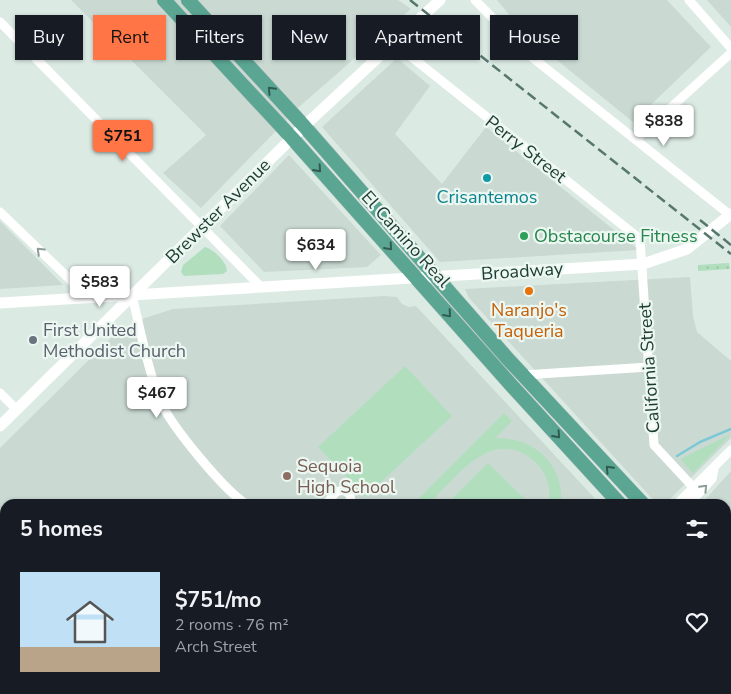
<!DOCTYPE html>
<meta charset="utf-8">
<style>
body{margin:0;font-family:"Nunito Sans",sans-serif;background:#242831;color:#f1f3f6;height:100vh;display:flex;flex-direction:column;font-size:19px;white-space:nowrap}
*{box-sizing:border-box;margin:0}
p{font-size:16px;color:#9ea1a6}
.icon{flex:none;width:28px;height:28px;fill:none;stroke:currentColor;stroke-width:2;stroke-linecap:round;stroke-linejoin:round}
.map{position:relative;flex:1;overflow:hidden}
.drawer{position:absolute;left:0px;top:499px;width:731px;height:196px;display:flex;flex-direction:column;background:#171b24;border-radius:15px 15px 0 0;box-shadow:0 1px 4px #0004}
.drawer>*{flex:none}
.banner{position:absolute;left:15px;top:15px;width:701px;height:45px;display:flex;gap:10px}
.price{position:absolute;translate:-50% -42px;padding:0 11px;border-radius:5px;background:#fff;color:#222;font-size:16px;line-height:32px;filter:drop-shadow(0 1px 2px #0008)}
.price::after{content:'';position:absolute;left:50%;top:30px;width:15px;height:11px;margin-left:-8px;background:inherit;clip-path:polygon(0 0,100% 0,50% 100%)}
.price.active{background:#ff7545;color:#111}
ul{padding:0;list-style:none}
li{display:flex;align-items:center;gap:15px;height:125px;padding:0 20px}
li span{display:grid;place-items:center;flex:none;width:140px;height:100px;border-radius:0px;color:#555}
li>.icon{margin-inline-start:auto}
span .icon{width:60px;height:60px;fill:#fffc;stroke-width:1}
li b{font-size:21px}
h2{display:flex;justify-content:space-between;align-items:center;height:60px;padding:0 20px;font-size:21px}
.chip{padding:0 18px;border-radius:0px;background:#171b24;box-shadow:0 1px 4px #0004;font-size:18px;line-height:45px}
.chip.active{background:#ff7545;color:#111}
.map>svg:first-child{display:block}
.built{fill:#cadad3}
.park{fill:#b1dfbe}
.garden{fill:url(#garden-dots)}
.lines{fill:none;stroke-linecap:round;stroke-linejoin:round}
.stream{stroke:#7cc8d7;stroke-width:2.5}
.primary-casing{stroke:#bbc4c2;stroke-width:15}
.minor{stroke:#fff;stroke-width:9}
.tertiary{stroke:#fff;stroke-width:11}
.primary{stroke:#5ba593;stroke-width:14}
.rail{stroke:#56776e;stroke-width:2.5;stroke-dasharray:10 5;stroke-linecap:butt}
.oneway{stroke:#2f5b50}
.oneway2{stroke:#8e9d99}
.culture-dot{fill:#0f9aa8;stroke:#ecf7f1;stroke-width:2}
.leisure-dot{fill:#2e9e5b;stroke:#ecf7f1;stroke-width:2}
.food-dot{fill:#e8710a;stroke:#ecf7f1;stroke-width:2}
.worship-dot{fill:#6b7280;stroke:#ecf7f1;stroke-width:2}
.education-dot{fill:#8d6e63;stroke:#ecf7f1;stroke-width:2}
.labels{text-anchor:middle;stroke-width:4.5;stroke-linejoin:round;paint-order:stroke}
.street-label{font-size:18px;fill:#1c3b33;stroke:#ecf7f1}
.culture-label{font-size:18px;fill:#0d838f;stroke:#ecf7f1}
.leisure-label{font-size:18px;fill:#27864d;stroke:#ecf7f1;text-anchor:start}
.food-label{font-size:18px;fill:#c56008;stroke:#ecf7f1}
.worship-label{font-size:18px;fill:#5b616d;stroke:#ecf7f1;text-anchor:start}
.education-label{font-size:18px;fill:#785e54;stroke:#ecf7f1;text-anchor:start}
</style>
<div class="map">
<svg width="731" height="694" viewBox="0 0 731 694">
<defs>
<pattern id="garden-dots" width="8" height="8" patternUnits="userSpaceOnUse" patternTransform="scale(1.25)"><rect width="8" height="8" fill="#b1dfbe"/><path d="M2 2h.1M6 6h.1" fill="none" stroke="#98c0a4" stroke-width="1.8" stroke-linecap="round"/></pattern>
</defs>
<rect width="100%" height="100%" fill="#dceae4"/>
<!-- built -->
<path class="built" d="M71,0H398L411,9L299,107L201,208L163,173L206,135Z
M497,0H667L711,47L633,122L525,34Z
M707,0H731V27Z
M397,58L430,86L395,134L442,184L486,127L639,250L440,262L322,127Z
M289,155L381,255L367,267L264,272L220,226Z
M0,221L63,285L0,289Z
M690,277L693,316L697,332L731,361V438L665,504H657L469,298L465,289Z
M384,296L397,297L402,304L409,307L416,306L600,504H5V690H478L474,694H0V448L114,335L145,318L173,309Z
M731,471V568L726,564V504H701Z
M726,621L731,625V694H698V690H726Z"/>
<!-- park -->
<path class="park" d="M205,247C213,249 227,262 227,271L223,274L184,276L181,272L183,265Z
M405,366L452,416L365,497L318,447Z
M504,413L512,421L495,438C534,437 564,464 561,504H549C551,488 547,472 534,461C493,425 456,477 429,504H413Z
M731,434L693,473L680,459Z
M488,463L530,504H447Z
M5,660V690H131L135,694H0V665Z
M395,690H464L460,694H391Z"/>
<!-- garden -->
<path class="garden" d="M729,263L730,269L698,271V265Z"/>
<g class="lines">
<!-- stream -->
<path class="stream" d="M677,456L700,442L731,429
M467,694L471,690
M694,694V690"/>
<!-- primary casing -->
<g class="primary-casing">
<path id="primary" d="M164,0L292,138L512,386L620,504
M188,0L304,126L507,358L643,504
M726,582L731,586
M726,604L731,608"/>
</g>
<!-- minor -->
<path class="minor" d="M475,0L528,54L730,215
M689,0L731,48
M0,22L261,287
M394,43L640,239L654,445L693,487
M636,139L731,53
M0,212L88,297
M132,295C140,329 148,371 161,402C171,426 224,490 246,504
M523,375L649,367
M0,393L17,410
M326,504L336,492L343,490L350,494L351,504
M677,504L731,450
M689,504L712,479L714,469
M489,694L494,690
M655,694L658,690"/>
<!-- tertiary -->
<path class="tertiary" d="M0,303L643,264L687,249L731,214
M0,426L301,129L440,0"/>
<!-- primary -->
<use href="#primary" class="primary"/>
<!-- rail -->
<path class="rail" d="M410,0L731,254
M700,220L731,245"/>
</g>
<!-- one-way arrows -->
<defs><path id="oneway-chevron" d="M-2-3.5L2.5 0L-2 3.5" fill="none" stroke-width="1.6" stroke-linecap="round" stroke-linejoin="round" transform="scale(1.25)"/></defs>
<g class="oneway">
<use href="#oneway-chevron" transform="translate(271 90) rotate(-133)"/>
<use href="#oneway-chevron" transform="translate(318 169) rotate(48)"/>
<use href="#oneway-chevron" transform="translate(389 247) rotate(49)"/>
<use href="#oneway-chevron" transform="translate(448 314) rotate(49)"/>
<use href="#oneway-chevron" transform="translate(557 435) rotate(48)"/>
<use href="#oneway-chevron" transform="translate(609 469) rotate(-133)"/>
</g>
<g class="oneway2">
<use href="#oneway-chevron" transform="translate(40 251) rotate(-136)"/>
<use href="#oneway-chevron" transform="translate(704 488) rotate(-46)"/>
</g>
<!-- markers -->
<circle class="culture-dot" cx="487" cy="178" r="5"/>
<circle class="leisure-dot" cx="524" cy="236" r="5"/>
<circle class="food-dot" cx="529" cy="291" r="5"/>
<circle class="worship-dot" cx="33" cy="340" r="5"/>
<circle class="education-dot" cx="287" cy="476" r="5"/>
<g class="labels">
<!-- street labels -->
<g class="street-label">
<text transform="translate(526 149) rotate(38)" y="6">Perry Street</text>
<text transform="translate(218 211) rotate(-45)" y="6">Brewster Avenue</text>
<text transform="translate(406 239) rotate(48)" y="6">El Camino Real</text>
<text transform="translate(522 271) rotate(-4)" y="6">Broadway</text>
<text transform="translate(649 368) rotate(-94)" y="6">California Street</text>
</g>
<!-- culture labels -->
<g class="culture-label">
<text x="487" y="203">Crisantemos</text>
</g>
<!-- leisure labels -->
<g class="leisure-label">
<text x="534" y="242">Obstacourse Fitness</text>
</g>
<!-- food labels -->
<g class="food-label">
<text x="529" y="316">Naranjo's<tspan x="529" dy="21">Taqueria</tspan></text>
</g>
<!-- worship labels -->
<g class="worship-label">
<text x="43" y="336">First United<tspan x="43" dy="21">Methodist Church</tspan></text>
</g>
<!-- education labels -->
<g class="education-label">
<text x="297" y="472">Sequoia<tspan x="297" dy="21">High School</tspan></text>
</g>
</g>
</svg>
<b class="price" style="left:664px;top:147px">$838</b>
<b class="price active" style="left:123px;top:162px">$751</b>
<b class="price" style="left:316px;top:271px">$634</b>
<b class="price" style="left:100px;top:308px">$583</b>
<b class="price" style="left:157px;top:419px">$467</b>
<div class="banner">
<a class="chip">Buy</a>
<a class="chip active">Rent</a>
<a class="chip">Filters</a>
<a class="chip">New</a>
<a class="chip">Apartment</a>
<a class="chip">House</a>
</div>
<section class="drawer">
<h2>5 homes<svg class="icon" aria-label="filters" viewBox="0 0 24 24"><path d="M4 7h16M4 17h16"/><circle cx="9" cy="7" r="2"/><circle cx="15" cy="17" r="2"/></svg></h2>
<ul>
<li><span style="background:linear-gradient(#bfe0f5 75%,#b9a48a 0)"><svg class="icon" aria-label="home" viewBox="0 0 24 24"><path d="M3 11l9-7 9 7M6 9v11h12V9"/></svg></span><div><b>$751/mo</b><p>2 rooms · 76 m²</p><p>Arch Street</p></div><svg class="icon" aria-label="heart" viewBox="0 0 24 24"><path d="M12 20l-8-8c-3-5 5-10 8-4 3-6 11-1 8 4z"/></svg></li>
</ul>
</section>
</div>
